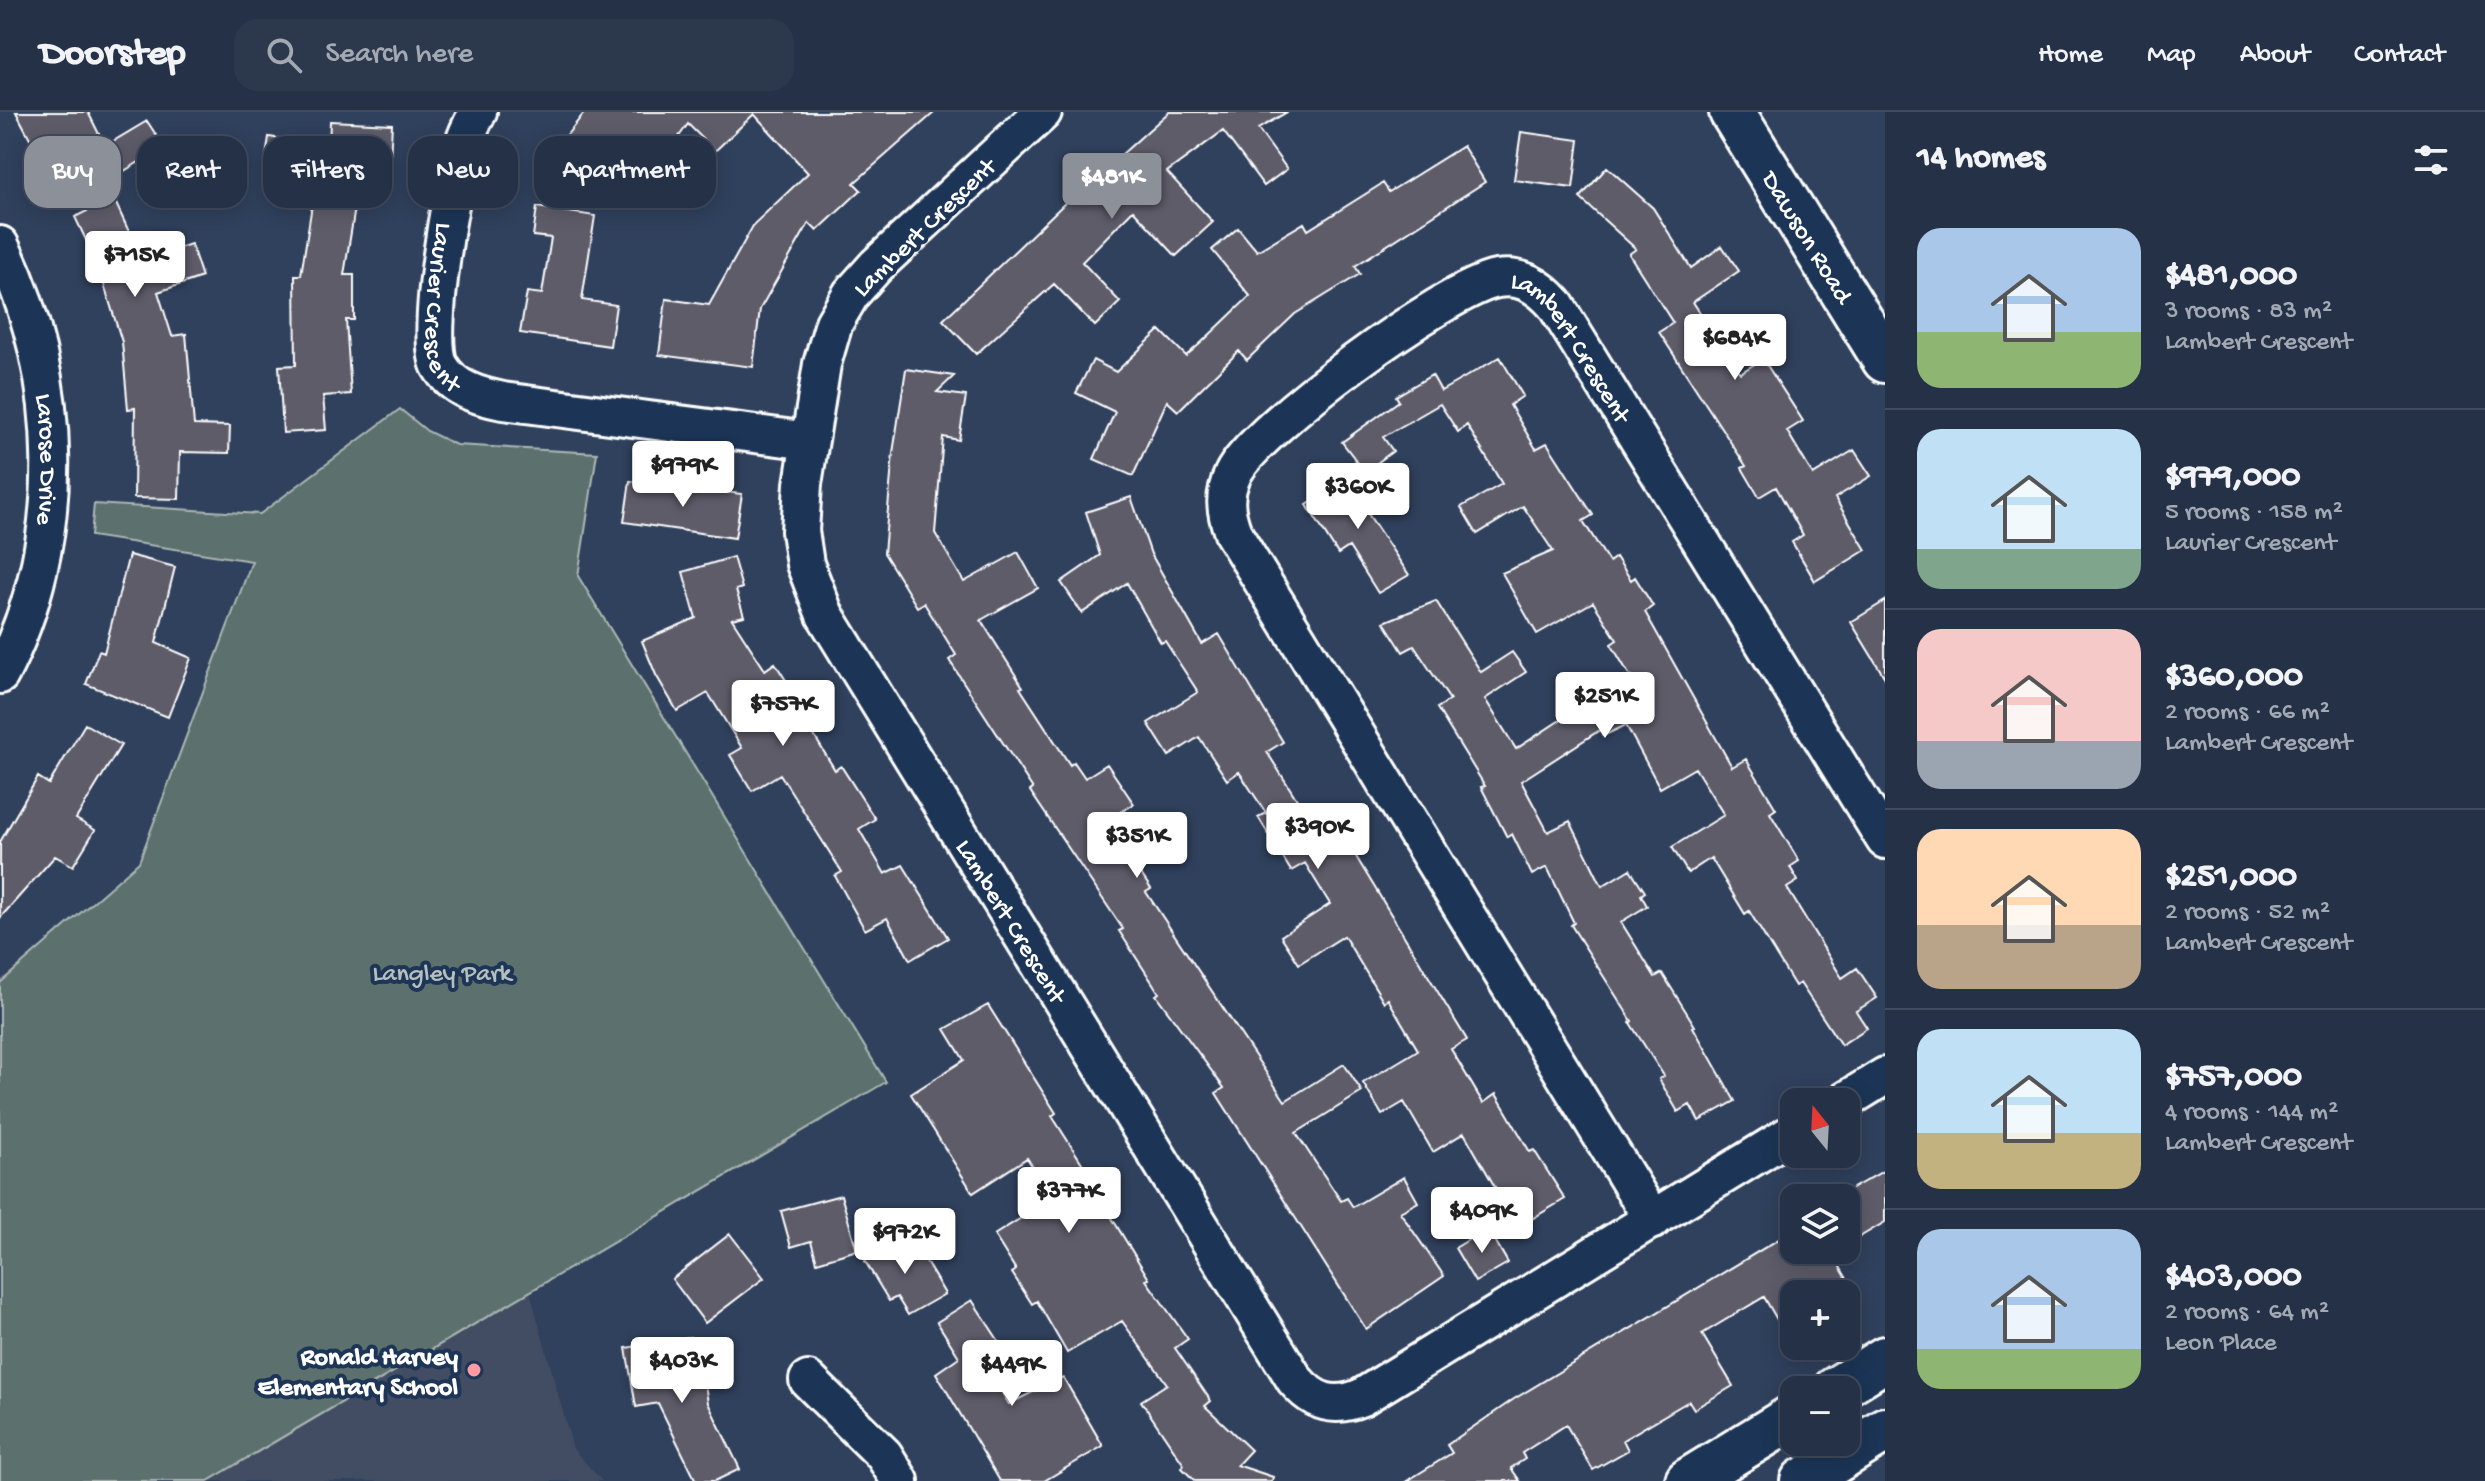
<!DOCTYPE html>
<meta charset="utf-8">
<style>
body{margin:0;font-family:"Gochi Hand",sans-serif;background:#2c394d;color:#f1f3f6;height:100vh;display:flex;flex-direction:column;font-size:30px;white-space:nowrap}
*{box-sizing:border-box;margin:0}
p{font-size:26px;color:#a3a9b3}
.icon{flex:none;width:44px;height:44px;fill:none;stroke:currentColor;stroke-width:2;stroke-linecap:round;stroke-linejoin:round}
.map{position:relative;flex:1;overflow:hidden}
.details{display:flex;flex-direction:column;background:#243146;width:600px}
.details>*{flex:none}
.banner{position:absolute;left:24px;top:24px;width:760px;height:72px;display:flex;gap:16px}
.needle{width:52px;rotate:342deg}
.controls{position:absolute;left:1780px;top:976px;display:grid;gap:16px}
.controls a{display:grid;place-items:center;width:80px;height:80px;border-radius:16px;background:#243146;box-shadow:0 4px 20px #0003,0 0 0 2px #414c5f;font-size:40px}
.price{position:absolute;translate:-50% -68px;padding:0 18px;border-radius:8px;background:#fff;color:#222;font-size:26px;line-height:52px;filter:drop-shadow(0 2px 4px #0008)}
.price::after{content:'';position:absolute;left:50%;top:48px;width:24px;height:18px;margin-left:-12px;background:inherit;clip-path:polygon(0 0,100% 0,50% 100%)}
.price.selected{background:#8c9099;color:#fff}
ul{padding:0;list-style:none}
li{display:flex;align-items:center;gap:24px;height:200px;padding:0 32px}
li+li{border-top:2px solid #414c5f}
li span{display:grid;place-items:center;flex:none;width:224px;height:160px;border-radius:24px;color:#555}
li>.icon{margin-inline-start:auto}
span .icon{width:96px;height:96px;fill:#fffc;stroke-width:1}
li b{font-size:34px}
h2{display:flex;justify-content:space-between;align-items:center;height:96px;padding:0 32px;font-size:34px}
.pill{padding:0 28px;border-radius:24px;background:#243146;box-shadow:0 4px 20px #0003,0 0 0 2px #414c5f;font-size:28px;line-height:72px}
.pill.selected{background:#8c9099;color:#fff}
header{display:flex;align-items:center;gap:48px;box-sizing:border-box;height:112px;padding:0 40px;background:#243146;border-bottom:2px solid #414c5f}
header strong{font-size:38px}
nav{display:flex;gap:44px;margin-inline-start:auto;font-size:28px}
.search{width:560px;height:72px;background:#2c394d;display:flex;align-items:center;gap:20px;box-sizing:border-box;padding:0 28px;border-radius:24px;color:#a3a9b3;font-size:30px}
main{display:flex;flex:1;min-height:0}
.map>svg:first-child{display:block}
.built{fill:#424d64}
.green{fill:#5b716d;stroke:#adb8b6;stroke-width:2}
.building{fill:#5e5c6a;stroke:#fff;stroke-width:2}
.lines{fill:none;stroke-linecap:round;stroke-linejoin:round}
.minor-casing{stroke:#fff;stroke-width:42}
.major-casing{stroke:#fff;stroke-width:50}
.minor{stroke:#1d3557;stroke-width:36}
.major{stroke:#1d3557;stroke-width:44}
.poi-dot{fill:#ff9aa2;stroke:#1d3557;stroke-width:3}
.labels{text-anchor:middle;stroke-width:8;stroke-linejoin:round;paint-order:stroke}
.street-label{font-size:26px;fill:#fff;stroke:#1d3557}
.park-label{font-size:26px;fill:#b5bfbd;stroke:#1d3557}
.poi-label{font-size:26px;font-weight:bold;fill:#fff;stroke:#1d3557;text-anchor:end}
</style>
<header>
<strong>Doorstep</strong>
<div class="search"><svg class="icon" aria-label="search" viewBox="0 0 24 24"><circle cx="10" cy="10" r="6"/><path d="M15 15l6 6"/></svg>Search here</div>
<nav><a>Home</a><a>Map</a><a>About</a><a>Contact</a></nav>
</header>
<main>
<div class="map">
<svg width="1885" height="1369" viewBox="0 0 1885 1369">
<rect width="100%" height="100%" fill="#30415d"/>
<filter id="ink" filterUnits="userSpaceOnUse"><feTurbulence type="fractalNoise" baseFrequency=".0125" numOctaves="2"/><feDisplacementMap in="SourceGraphic" scale="16" xChannelSelector="R" yChannelSelector="G"/><feConvolveMatrix kernelMatrix="1 2 1 2 8 2 1 2 1" color-interpolation-filters="sRGB"/></filter>
<g filter="url(#ink)">
<!-- built -->
<path class="built" d="M530,1180L573,1337L602,1369H208Z"/>
<!-- green -->
<path class="green" d="M400,297L427,319L456,333L597,341L578,464L886,970L208,1369H0V871L139,750L252,449L91,424L94,392L260,402Z"/>
<!-- building -->
<path class="building" d="M16,0H88L105,34L147,9L164,35L106,70L142,148L191,132L202,165L158,180L172,224L186,222L194,313L230,314L229,341L180,340L179,387L134,386L135,296L128,297L122,230L98,153L75,105L93,96L67,42L44,53Z
M585,0H935L854,71L861,78L817,119L809,111L760,197L753,255L659,243L666,187L709,193L754,112L808,61L754,2L715,39L688,12L650,65L610,36L580,74L547,48Z
M1169,0H1287L1258,17L1287,57L1264,74L1223,19L1167,60L1213,110L1176,144L1133,98L1082,150L1120,190L1095,214L1054,172L976,242L943,208L1091,66L1093,68Z
M330,9L392,12L389,66L360,65L344,163H354V208H346L351,282L323,284L326,318L283,321L279,254L296,253L295,163H301L316,67L264,59L269,25L329,35Z
M1521,20L1579,28L1573,76L1514,68Z
M1463,34L1485,70L1355,154L1360,162L1295,202L1247,248L1239,239L1178,299L1167,289L1133,364L1094,347L1115,300L1076,281L1093,248L1116,260L1160,218L1186,244L1202,230L1250,184L1212,138L1238,116L1257,139L1304,111L1308,118L1383,71L1389,80Z
M1607,55L1653,96L1691,156L1722,134L1739,159L1693,190L1740,261L1763,247L1803,309L1787,319L1813,363L1854,338L1871,364L1835,386L1866,438L1815,469L1792,430L1803,423L1776,375L1759,385L1742,356L1746,354L1659,220L1673,211L1629,142L1636,137L1580,86Z
M537,95L595,104L582,188L616,193L610,234L520,221L527,180L542,182L551,126L533,124Z
M1500,245L1523,284L1510,293L1536,337L1547,331L1593,403L1583,409L1609,450L1616,445L1631,468L1635,465L1653,494L1645,500L1732,655L1746,647L1776,697L1770,701L1799,749L1790,755L1798,769L1787,776L1842,866L1857,856L1877,886L1856,899L1867,916L1841,933L1800,871L1795,874L1749,799L1745,802L1711,746L1688,761L1672,735L1724,703L1695,656L1660,676L1626,613L1603,624L1600,618L1521,669L1548,720L1570,709L1602,774L1630,757L1645,780L1641,783L1647,794L1621,810L1655,865L1662,861L1695,914L1693,915L1735,989L1699,1009L1690,993L1678,1000L1659,967L1664,964L1630,911L1632,909L1571,813L1574,811L1547,755L1532,763L1512,722L1507,725L1481,675L1485,674L1437,596L1450,588L1414,534L1403,540L1384,510L1436,489L1481,560L1512,540L1526,560L1485,587L1516,637L1583,593L1633,569L1611,532L1617,528L1593,490L1537,522L1502,461L1553,439L1523,394L1477,422L1461,395L1502,372L1467,313L1458,320L1440,292L1383,325L1393,339L1365,360L1342,330L1399,289L1396,284L1432,263L1441,279Z
M906,257L954,264L937,280L966,284L959,328L943,325L935,421L964,470L1018,440L1038,476L981,508L1023,575L1020,576L1070,653L1074,650L1085,666L1107,652L1134,692L1106,709L1151,777L1146,780L1285,989L1344,952L1362,980L1296,1021L1341,1089L1347,1086L1353,1095L1404,1065L1418,1090L1400,1100L1444,1164L1366,1217L1216,981L1224,976L1156,883L1159,881L1119,819L1123,817L1030,679L1033,677L949,548L956,543L924,491L917,495L884,441L893,341Z
M1360,360L1374,381L1360,390L1409,463L1378,481L1349,435L1338,442L1307,393Z
M630,369L742,382L735,426L624,410Z
M1131,385L1151,442L1202,532L1219,522L1283,630L1267,640L1311,710L1326,701L1349,733L1467,928L1451,937L1483,991L1496,982L1530,1040L1534,1038L1565,1087L1518,1115L1464,1021L1433,1040L1404,990L1382,1003L1363,971L1418,938L1388,887L1384,890L1344,824L1299,852L1281,824L1330,792L1305,751L1291,759L1258,705L1266,701L1239,660L1227,668L1199,625L1169,644L1148,611L1198,580L1165,529L1161,531L1127,471L1082,501L1061,470L1100,443L1086,400Z
M129,443L175,455L156,531L191,546L168,605L86,572L99,539L104,541Z
M733,445L742,476L736,478L744,504L732,507L765,558L775,551L794,581L790,584L835,658L841,654L875,707L859,717L885,762L903,753L948,826L910,848L887,806L865,818L835,764L842,760L780,662L752,679L730,643L742,636L708,581L677,599L656,563L642,529L696,506L683,460Z
M1885,489V566L1851,510Z
M85,612L121,633L76,707L95,718L73,754L55,744L0,806V730L38,665L49,672Z
M988,893L1056,1001L1052,1004L1101,1081L1098,1083L1149,1167L1146,1168L1188,1227L1175,1236L1211,1289L1205,1294L1251,1338L1237,1353L1273,1365L1272,1369H1195L1182,1356L1184,1353L1141,1289L1167,1272L1122,1209L1067,1241L1037,1189L1032,1192L1012,1161L1016,1158L994,1123L1053,1086L1027,1046L973,1081L911,982L964,948L945,917Z
M1885,1058V1110L1846,1133V1080Z
M841,1083L857,1138L817,1150L811,1129L791,1135L781,1099Z
M1488,1116L1508,1151L1475,1170L1455,1136Z
M1794,1118V1138H1830L1856,1182H1794V1237L1764,1185L1702,1222L1733,1274L1694,1297L1689,1289L1623,1328L1628,1338L1593,1358L1566,1313L1522,1341L1525,1347L1511,1356L1520,1369H1407L1452,1341L1447,1333L1514,1287Z
M730,1122L764,1166L705,1211L672,1167Z
M910,1123L945,1182L908,1203L897,1185L889,1189L865,1149Z
M972,1188L1006,1240L985,1254L1009,1292L1063,1265L1103,1334L1044,1369H1000L936,1261L959,1245L937,1210Z
M690,1225L696,1262L703,1260L708,1291L740,1357L715,1369H696L658,1291L636,1295L626,1236Z"/>
<g class="lines">
<!-- minor casing -->
<g class="minor-casing">
<g id="minor">
<path id="s1" d="M478,0C472,11 466,22 463,34C452,68 424,228 440,254C453,277 478,284 503,289L809,329"/>
<path id="s2" d="M1043,0L876,154L851,182L834,211L822,252L803,372L800,419L805,452L825,503L1295,1268C1314,1291 1334,1297 1362,1285L1794,1020"/>
<path id="s3" d="M0,133C65,264 69,432 0,563"/>
<path d="M1843,990L1885,964"/>
<path id="s4" d="M1653,1108L1233,421C1225,399 1223,383 1233,362C1255,316 1447,176 1497,167C1522,163 1539,174 1555,192L1885,728"/>
<path d="M808,1268L884,1343L900,1369"/>
</g>
</g>
<!-- major casing -->
<g class="major-casing">
<g id="major">
<path id="s5" d="M1732,0L1885,248"/>
<path d="M1835,1278L1885,1247"/>
<path d="M1688,1369L1794,1304"/>
<path d="M1803,1369L1885,1318"/>
</g>
</g>
<!-- minor -->
<use href="#minor" class="minor"/>
<!-- major -->
<use href="#major" class="major"/>
</g>
</g>
<!-- markers -->
<circle class="poi-dot" cx="474" cy="1258" r="8"/>
<g class="labels">
<!-- street labels -->
<g class="street-label">
<text transform="translate(923 114) rotate(-44)" y="9">Lambert Crescent</text>
<text dy="9" stroke="none"><textPath href="#s5" startOffset="146">Dawson Road</textPath></text>
<text dy="9" stroke="none"><textPath href="#s1" startOffset="202">Laurier Crescent</textPath></text>
<text dy="9" stroke="none"><textPath href="#s4" startOffset="1306">Lambert Crescent</textPath></text>
<text dy="9" stroke="none"><textPath href="#s3" startOffset="222">Larose Drive</textPath></text>
<text dy="9" stroke="none"><textPath href="#s2" startOffset="956">Lambert Crescent</textPath></text>
</g>
<!-- park labels -->
<g class="park-label">
<text x="442" y="868">Langley Park</text>
</g>
<!-- poi labels -->
<g class="poi-label">
<text x="458" y="1252">Ronald Harvey<tspan x="458" dy="30">Elementary School</tspan></text>
</g>
</g>
</svg>
<div class="controls">
<a><svg class="needle" viewBox="-14 -14 28 28"><path d="M0-13l5 13h-10z" fill="#e53935"/><path d="M0 13l5-13h-10z" fill="#a3a9b3"/></svg></a>
<a><svg class="icon" aria-label="layers" viewBox="0 0 24 24"><path d="M12 4l9 5-9 5-9-5zM3 14l9 5 9-5"/></svg></a>
<a>+</a>
<a>−</a>
</div>
<b class="price selected" style="left:1112px;top:109px">$481K</b>
<b class="price" style="left:135px;top:187px">$715K</b>
<b class="price" style="left:1735px;top:270px">$684K</b>
<b class="price" style="left:683px;top:397px">$979K</b>
<b class="price" style="left:1358px;top:419px">$360K</b>
<b class="price" style="left:1605px;top:628px">$251K</b>
<b class="price" style="left:783px;top:636px">$757K</b>
<b class="price" style="left:1318px;top:759px">$390K</b>
<b class="price" style="left:1137px;top:768px">$351K</b>
<b class="price" style="left:1069px;top:1123px">$377K</b>
<b class="price" style="left:1482px;top:1143px">$409K</b>
<b class="price" style="left:905px;top:1164px">$972K</b>
<b class="price" style="left:682px;top:1293px">$403K</b>
<b class="price" style="left:1012px;top:1296px">$449K</b>
<div class="banner">
<a class="pill selected">Buy</a>
<a class="pill">Rent</a>
<a class="pill">Filters</a>
<a class="pill">New</a>
<a class="pill">Apartment</a>
</div>
</div>
<section class="details">
<h2>14 homes<svg class="icon" aria-label="filters" viewBox="0 0 24 24"><path d="M4 7h16M4 17h16"/><circle cx="9" cy="7" r="2"/><circle cx="15" cy="17" r="2"/></svg></h2>
<ul>
<li><span style="background:linear-gradient(#a9c7e8 65%,#8fb573 0)"><svg class="icon" aria-label="home" viewBox="0 0 24 24"><path d="M3 11l9-7 9 7M6 9v11h12V9"/></svg></span><div><b>$481,000</b><p>3 rooms · 83 m²</p><p>Lambert Crescent</p></div></li>
<li><span style="background:linear-gradient(#bfe0f5 75%,#7fa58c 0)"><svg class="icon" aria-label="home" viewBox="0 0 24 24"><path d="M3 11l9-7 9 7M6 9v11h12V9"/></svg></span><div><b>$979,000</b><p>5 rooms · 158 m²</p><p>Laurier Crescent</p></div></li>
<li><span style="background:linear-gradient(#f6c9c9 70%,#9aa5b1 0)"><svg class="icon" aria-label="home" viewBox="0 0 24 24"><path d="M3 11l9-7 9 7M6 9v11h12V9"/></svg></span><div><b>$360,000</b><p>2 rooms · 66 m²</p><p>Lambert Crescent</p></div></li>
<li><span style="background:linear-gradient(#ffd9b3 60%,#b9a48a 0)"><svg class="icon" aria-label="home" viewBox="0 0 24 24"><path d="M3 11l9-7 9 7M6 9v11h12V9"/></svg></span><div><b>$251,000</b><p>2 rooms · 52 m²</p><p>Lambert Crescent</p></div></li>
<li><span style="background:linear-gradient(#bfe0f5 65%,#c2b280 0)"><svg class="icon" aria-label="home" viewBox="0 0 24 24"><path d="M3 11l9-7 9 7M6 9v11h12V9"/></svg></span><div><b>$757,000</b><p>4 rooms · 144 m²</p><p>Lambert Crescent</p></div></li>
<li><span style="background:linear-gradient(#a9c7e8 75%,#8fb573 0)"><svg class="icon" aria-label="home" viewBox="0 0 24 24"><path d="M3 11l9-7 9 7M6 9v11h12V9"/></svg></span><div><b>$403,000</b><p>2 rooms · 64 m²</p><p>Leon Place</p></div></li>
</ul>
</section>
</main>
